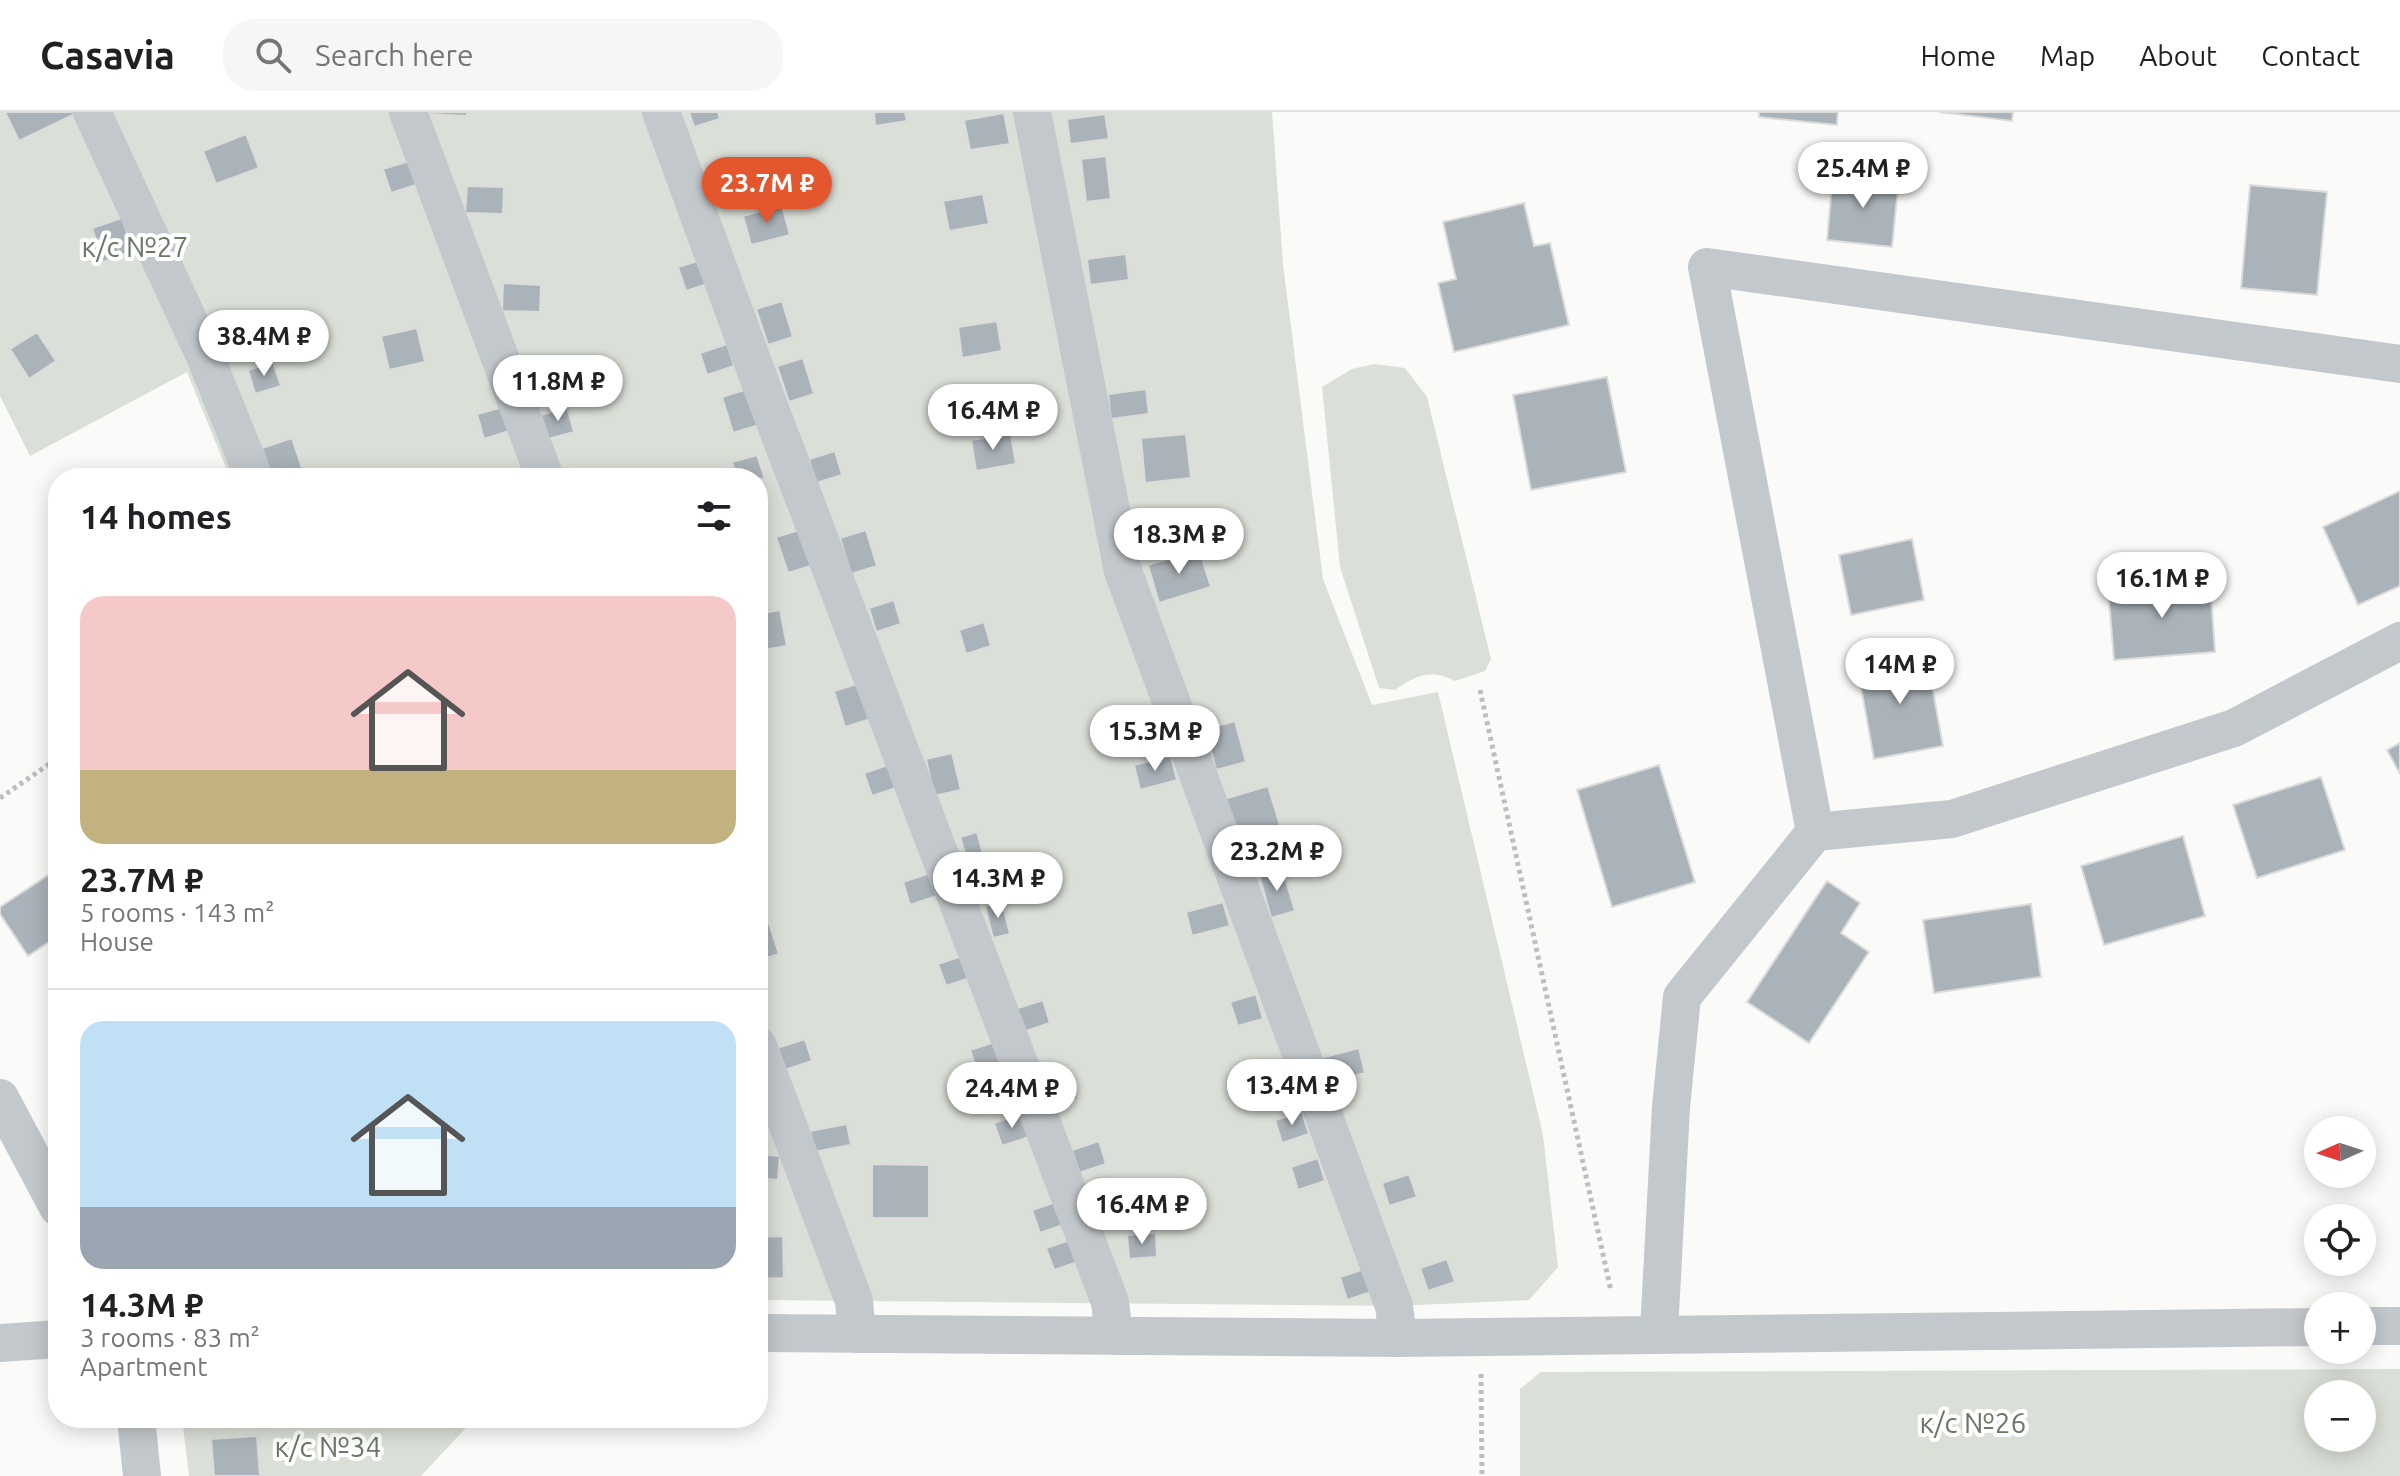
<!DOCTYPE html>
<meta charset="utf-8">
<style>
body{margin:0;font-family:Ubuntu,sans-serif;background:#f6f6f6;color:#202124;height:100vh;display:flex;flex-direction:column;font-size:30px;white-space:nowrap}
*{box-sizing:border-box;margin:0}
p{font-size:26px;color:#757577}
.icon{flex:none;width:44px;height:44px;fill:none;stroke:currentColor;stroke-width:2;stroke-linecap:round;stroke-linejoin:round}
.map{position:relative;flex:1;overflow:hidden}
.side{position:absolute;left:48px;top:356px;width:720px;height:960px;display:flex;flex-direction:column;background:#fff;border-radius:32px;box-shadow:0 4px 20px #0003}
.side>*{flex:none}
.needle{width:52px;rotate:267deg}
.tools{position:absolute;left:2304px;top:1004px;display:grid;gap:16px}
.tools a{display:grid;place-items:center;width:72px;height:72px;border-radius:50%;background:#fff;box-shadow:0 4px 20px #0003;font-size:40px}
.price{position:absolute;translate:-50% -68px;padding:0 18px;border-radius:28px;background:#fff;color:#222;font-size:26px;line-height:52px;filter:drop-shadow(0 2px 4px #0008)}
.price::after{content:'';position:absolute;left:50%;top:48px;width:24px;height:18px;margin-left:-12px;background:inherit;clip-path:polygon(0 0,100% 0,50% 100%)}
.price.current{background:#e4572e;color:#fff}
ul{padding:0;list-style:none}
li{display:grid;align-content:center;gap:16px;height:424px;padding:0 32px}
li+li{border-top:2px solid #e0e0e0}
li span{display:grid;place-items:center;height:248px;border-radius:24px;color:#555}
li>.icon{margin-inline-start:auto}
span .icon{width:144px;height:144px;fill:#fffc;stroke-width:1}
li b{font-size:34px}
h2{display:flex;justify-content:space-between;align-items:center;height:96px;padding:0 32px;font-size:34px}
header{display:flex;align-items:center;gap:48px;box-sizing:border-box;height:112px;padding:0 40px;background:#fff;border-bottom:2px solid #e0e0e0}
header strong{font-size:38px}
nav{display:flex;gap:44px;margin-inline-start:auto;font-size:28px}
.search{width:560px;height:72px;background:#f6f6f6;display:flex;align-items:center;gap:20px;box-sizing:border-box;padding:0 28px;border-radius:32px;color:#757577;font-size:30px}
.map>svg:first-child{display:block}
.green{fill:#dadfd7;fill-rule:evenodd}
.building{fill:#aab3b9;stroke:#dcdcda;stroke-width:2}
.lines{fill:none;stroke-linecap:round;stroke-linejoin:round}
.path{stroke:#bbbfc2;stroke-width:5;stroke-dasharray:4 4;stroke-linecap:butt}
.minor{stroke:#c3c8cc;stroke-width:38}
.labels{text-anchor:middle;stroke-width:8;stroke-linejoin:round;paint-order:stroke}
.park-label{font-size:28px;fill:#687a64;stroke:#fff}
</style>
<header>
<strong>Casavia</strong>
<div class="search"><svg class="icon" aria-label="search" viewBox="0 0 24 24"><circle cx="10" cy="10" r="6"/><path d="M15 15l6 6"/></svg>Search here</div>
<nav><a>Home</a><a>Map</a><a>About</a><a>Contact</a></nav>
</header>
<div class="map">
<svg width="2400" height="1364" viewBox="0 0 2400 1364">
<rect width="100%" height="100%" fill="#fafaf8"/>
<!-- green -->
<path class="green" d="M0,0H1272L1283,152L1323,467L1372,593L1438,580L1543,1023L1558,1155L1529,1188L1394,1194L758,1188V366H230L187,260L30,344L0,284Z
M1374,252L1405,256L1427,285L1491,547L1485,559L1455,569C1431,557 1416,563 1395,578L1379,576L1340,455L1322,275L1352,257Z
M2400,1257V1364H1520V1277L1541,1260ZM2362,1282V1326H2318V1282Z
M182,1306H475L421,1364H189Z"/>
<!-- building -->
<path class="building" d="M5,0H74L75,2L19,29Z
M429,0H467V4L429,2Z
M689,0H718L720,7L694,15Z
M874,0H905L907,9L875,14Z
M1759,0H1838L1837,13L1759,5Z
M1939,0H2013L2012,9Z
M1004,1L1010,32L970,38L964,8Z
M1105,2L1109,27L1070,32L1067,7Z
M246,22L259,56L216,72L203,39Z
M1106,44L1111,87L1086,90L1081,47Z
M409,49L416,73L391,81L383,57Z
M731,61L738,85L713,93L706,69Z
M1833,61L1899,67L1892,135L1827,128Z
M2250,73L2327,80L2317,183L2241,176Z
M467,74L504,75L503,102L465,101Z
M983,82L989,112L949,119L943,89Z
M1524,91L1534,134L1550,131L1569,213L1454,240L1438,171L1456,167L1443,110Z
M782,93L790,123L751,133L743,104Z
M122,106L133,139L103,150L92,116Z
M1126,142L1129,168L1090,173L1087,147Z
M704,147L711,171L686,179L678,155Z
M503,171L541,173L540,200L502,199Z
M782,189L793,225L768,233L756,197Z
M997,209L1002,239L962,246L958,215Z
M417,216L425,250L389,258L381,224Z
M37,220L56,249L29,267L10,237Z
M727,232L734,254L707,263L700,241Z
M803,246L814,282L789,290L777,254Z
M273,250L281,274L255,282L248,258Z
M1607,265L1626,360L1531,378L1513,283Z
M747,277L759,313L733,321L722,285Z
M1146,277L1149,302L1111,307L1108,282Z
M503,295L509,319L484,327L477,302Z
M567,295L574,320L548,327L541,303Z
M1011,322L1016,352L976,359L971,328Z
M1186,322L1191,366L1145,371L1141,326Z
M292,326L303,359L272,366L262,336Z
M835,339L842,363L816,371L809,347Z
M757,343L765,367L737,366L732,350Z
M2400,379V474L2358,493L2323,415Z
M802,417L814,453L788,461L776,425Z
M866,418L877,454L851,462L840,426Z
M1912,427L1924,488L1851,503L1839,443Z
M1199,437L1211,475L1159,491L1148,453Z
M2210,468L2215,540L2114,548L2108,476Z
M894,488L901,512L876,520L869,496Z
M780,498L787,534L758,539V502Z
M984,510L991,534L966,542L959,518Z
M1926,540L1943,634L1874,647L1857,553Z
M860,571L871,607L845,615L834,579Z
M1235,609L1246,650L1216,658L1205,617Z
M2400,631V662L2387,638Z
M952,641L961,678L934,684L926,647Z
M1171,644L1177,668L1140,678L1134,653Z
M891,652L899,675L872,684L864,661Z
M1659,653L1695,770L1612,795L1577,678Z
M2321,665L2345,738L2257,766L2233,693Z
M1268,674L1283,723L1239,737L1224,687Z
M977,720L986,752L970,757L960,725Z
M2183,724L2205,804L2104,833L2081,754Z
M1282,755L1295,799L1271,806L1259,762Z
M930,761L937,784L910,793L903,770Z
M50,762L58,775V824L28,844L0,802V795Z
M1827,769L1860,791L1841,821L1869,840L1809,931L1747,890Z
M1002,790L1010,822L993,826L985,794Z
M1223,790L1230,814L1192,824L1186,800Z
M2031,792L2041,865L1934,881L1923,808Z
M766,802L779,842L758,849V804Z
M965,843L973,865L946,874L938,852Z
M1256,882L1263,907L1238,914L1230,890Z
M1043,888L1050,911L1023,920L1015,897Z
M805,927L812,949L785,958L777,936Z
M998,929L1005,952L978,961L970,938Z
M1359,936L1365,961L1328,971L1321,946Z
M1070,964L1078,987L1051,996L1043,973Z
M1302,1000L1309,1022L1282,1031L1275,1008Z
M1021,1002L1029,1025L1002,1034L994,1011Z
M847,1012L851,1033L814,1040L810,1019Z
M1099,1029L1106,1052L1079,1061L1072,1038Z
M758,1042L780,1044L778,1068L758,1066Z
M1318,1046L1325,1069L1298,1078L1291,1055Z
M872,1052L929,1053V1106H872Z
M1409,1062L1417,1085L1389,1094L1382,1071Z
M1059,1089L1066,1112L1040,1121L1032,1098Z
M1156,1121L1157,1145L1129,1147L1127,1123Z
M783,1124L784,1166L758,1167V1125Z
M1073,1127L1081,1149L1054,1158L1046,1136Z
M1447,1147L1455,1170L1428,1179L1420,1156Z
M1367,1156L1374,1179L1347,1188L1340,1165Z
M257,1324L260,1364H214L211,1327Z"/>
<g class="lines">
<!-- path -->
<path class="path" d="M1480,578L1611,1179
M0,686L58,646
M1481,1262L1482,1364"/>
<!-- minor -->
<path class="minor" d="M92,0L205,244L254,366
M408,0L545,366
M661,0L767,289L1110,1190L1114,1224
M1032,0L1123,459L1394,1194L1398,1226
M1815,720L1707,155L2400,252
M758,934L854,1189L857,1222
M0,986L58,1095
M2362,1214H2400
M1659,1220L1671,995L1682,885L1815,720L1952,707L2234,616L2400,529
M758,1221L1398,1226L2318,1215
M0,1231L58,1227
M136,1306L142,1364"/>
</g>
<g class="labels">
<!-- park labels -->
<g class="park-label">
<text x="135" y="145">к/с №27</text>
<text x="1973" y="1321">к/с №26</text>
<text x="328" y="1345">к/с №34</text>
</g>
</g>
</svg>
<div class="tools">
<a><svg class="needle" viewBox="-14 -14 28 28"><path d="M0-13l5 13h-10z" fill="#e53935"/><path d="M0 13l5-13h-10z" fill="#757577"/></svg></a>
<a><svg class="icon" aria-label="locate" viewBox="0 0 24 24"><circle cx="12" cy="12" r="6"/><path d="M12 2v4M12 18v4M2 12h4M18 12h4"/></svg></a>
<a>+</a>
<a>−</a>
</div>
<b class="price" style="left:1863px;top:98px">25.4M ₽</b>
<b class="price current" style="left:767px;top:113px">23.7M ₽</b>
<b class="price" style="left:264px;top:266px">38.4M ₽</b>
<b class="price" style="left:558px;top:311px">11.8M ₽</b>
<b class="price" style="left:993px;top:340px">16.4M ₽</b>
<b class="price" style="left:1179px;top:464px">18.3M ₽</b>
<b class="price" style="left:2162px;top:508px">16.1M ₽</b>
<b class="price" style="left:1900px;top:594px">14M ₽</b>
<b class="price" style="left:1155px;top:661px">15.3M ₽</b>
<b class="price" style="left:1277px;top:781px">23.2M ₽</b>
<b class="price" style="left:998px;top:808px">14.3M ₽</b>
<b class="price" style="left:1292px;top:1015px">13.4M ₽</b>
<b class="price" style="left:1012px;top:1018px">24.4M ₽</b>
<b class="price" style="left:1142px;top:1134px">16.4M ₽</b>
<section class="side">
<h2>14 homes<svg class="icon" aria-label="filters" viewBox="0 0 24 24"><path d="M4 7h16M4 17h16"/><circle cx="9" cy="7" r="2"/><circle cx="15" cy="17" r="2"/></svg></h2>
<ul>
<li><span style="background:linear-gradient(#f6c9c9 70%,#c2b280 0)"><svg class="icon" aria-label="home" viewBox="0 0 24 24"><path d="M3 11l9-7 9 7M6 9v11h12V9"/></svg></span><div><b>23.7M ₽</b><p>5 rooms · 143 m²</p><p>House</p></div></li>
<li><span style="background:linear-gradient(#bfe0f5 75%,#9aa5b1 0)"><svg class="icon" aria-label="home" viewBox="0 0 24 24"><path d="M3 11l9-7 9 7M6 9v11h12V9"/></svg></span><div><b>14.3M ₽</b><p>3 rooms · 83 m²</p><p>Apartment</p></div></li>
</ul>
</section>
</div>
